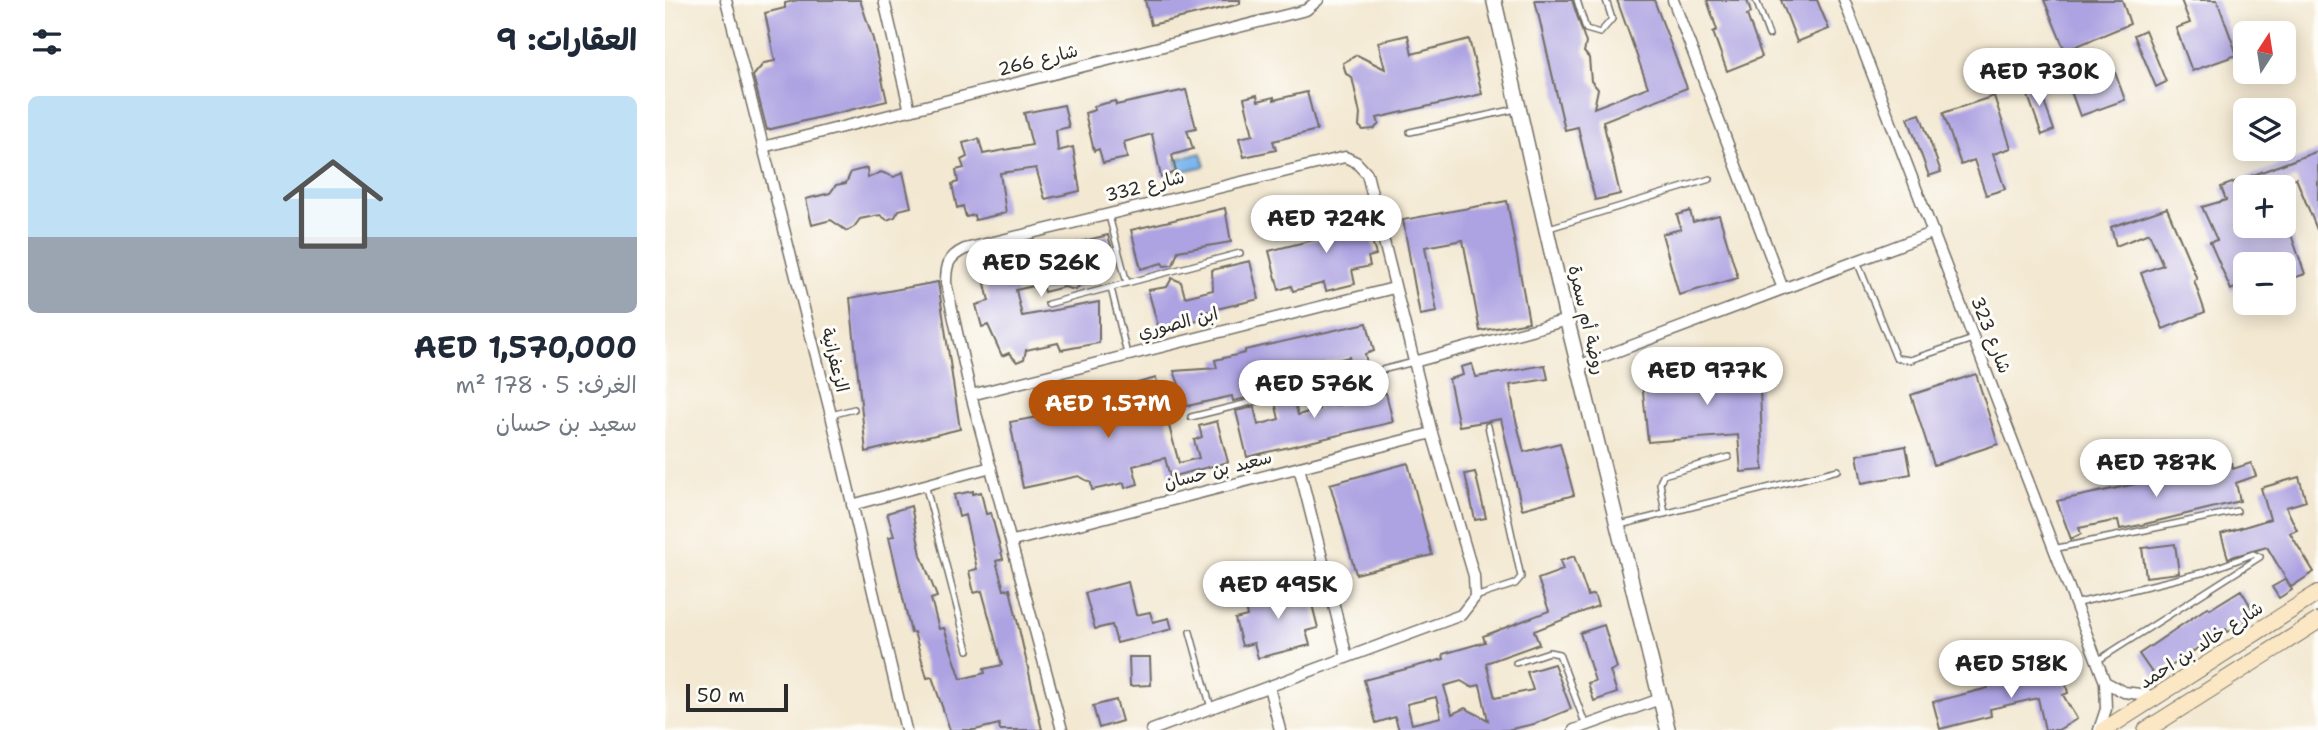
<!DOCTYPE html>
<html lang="ar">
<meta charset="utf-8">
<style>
body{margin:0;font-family:"Shantell Sans","Playpen Sans Arabic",sans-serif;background:#f6f6f7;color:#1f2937;direction:rtl;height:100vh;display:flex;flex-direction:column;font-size:26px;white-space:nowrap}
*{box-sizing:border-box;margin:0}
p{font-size:23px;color:#747a83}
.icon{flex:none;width:38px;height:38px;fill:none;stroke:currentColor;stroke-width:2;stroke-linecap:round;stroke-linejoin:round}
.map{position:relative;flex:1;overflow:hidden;direction:ltr}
.panel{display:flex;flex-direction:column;background:#fff;width:665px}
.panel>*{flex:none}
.needle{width:46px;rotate:12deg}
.tools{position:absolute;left:1568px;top:21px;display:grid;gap:14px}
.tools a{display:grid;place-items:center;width:63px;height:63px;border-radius:10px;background:#fff;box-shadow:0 4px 18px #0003;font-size:35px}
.scale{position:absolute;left:21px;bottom:18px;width:102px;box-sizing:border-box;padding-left:7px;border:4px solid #2b2b2b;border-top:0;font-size:19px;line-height:24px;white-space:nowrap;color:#2b2b2b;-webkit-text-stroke:5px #fdfcf7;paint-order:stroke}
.price{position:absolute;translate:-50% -60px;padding:0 16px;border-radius:24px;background:#fff;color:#222;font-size:23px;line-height:46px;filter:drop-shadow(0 2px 4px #0008)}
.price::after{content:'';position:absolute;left:50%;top:42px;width:21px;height:16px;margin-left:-10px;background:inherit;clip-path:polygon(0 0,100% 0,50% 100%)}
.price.on{background:#b45309;color:#fff}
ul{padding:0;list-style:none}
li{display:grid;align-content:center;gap:14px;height:371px;padding:0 28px}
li+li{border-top:2px solid #e0e1e3}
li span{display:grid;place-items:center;height:217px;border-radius:10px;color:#555}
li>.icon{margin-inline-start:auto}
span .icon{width:126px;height:126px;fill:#fffc;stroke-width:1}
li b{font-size:30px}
h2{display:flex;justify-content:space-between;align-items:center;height:84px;padding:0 28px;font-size:30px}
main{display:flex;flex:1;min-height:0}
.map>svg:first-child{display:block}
.water{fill:#7bb5ec;stroke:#53708c;stroke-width:2}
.building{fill:#ada3e2;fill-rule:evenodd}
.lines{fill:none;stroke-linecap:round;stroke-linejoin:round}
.service-casing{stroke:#716d65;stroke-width:8}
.minor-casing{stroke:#716d65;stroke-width:13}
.tertiary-casing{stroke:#716d65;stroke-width:17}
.secondary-casing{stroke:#716d65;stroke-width:18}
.service{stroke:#fff;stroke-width:5}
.minor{stroke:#fff;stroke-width:10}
.tertiary{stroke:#fff;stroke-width:14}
.secondary{stroke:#fbe7c3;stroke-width:16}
.labels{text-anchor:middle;stroke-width:6;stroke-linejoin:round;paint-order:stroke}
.street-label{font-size:18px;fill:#2b2b2b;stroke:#fdfcf7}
</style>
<main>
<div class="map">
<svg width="1653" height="730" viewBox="0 0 1653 730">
<rect width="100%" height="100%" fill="#fdfcf7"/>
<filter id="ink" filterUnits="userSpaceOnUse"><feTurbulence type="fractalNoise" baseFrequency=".0143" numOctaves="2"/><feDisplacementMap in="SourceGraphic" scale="14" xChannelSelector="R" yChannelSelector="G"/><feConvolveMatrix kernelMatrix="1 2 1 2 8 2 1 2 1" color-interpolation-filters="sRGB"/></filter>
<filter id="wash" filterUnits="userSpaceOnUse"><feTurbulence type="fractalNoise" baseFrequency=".00686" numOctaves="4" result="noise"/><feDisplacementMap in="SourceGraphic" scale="28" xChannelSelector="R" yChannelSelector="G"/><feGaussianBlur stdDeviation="1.57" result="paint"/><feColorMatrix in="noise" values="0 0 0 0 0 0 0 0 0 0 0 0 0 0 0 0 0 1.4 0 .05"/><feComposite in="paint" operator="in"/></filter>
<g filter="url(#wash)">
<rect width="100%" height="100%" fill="#f3e8d1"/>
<!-- water -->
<path class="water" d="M536,153L540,166L514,172L511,159Z"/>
<g id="blocks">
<!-- building -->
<path class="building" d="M133,0H195L208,39L222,101L102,130L88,76L99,63L110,61L100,13L120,8V3Z
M480,0H575V4L486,25Z
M870,0H907L921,43L919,52L924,58L926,81L933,89L929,108L983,87L952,0H989L1022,88L938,121L955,194L930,200L913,127L900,130Z
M1042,0H1082L1086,13L1082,15L1097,57L1062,71L1048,32L1052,30Z
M1116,0H1152L1164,29L1132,42Z
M1379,0H1457L1465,24L1400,51Z
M1516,0H1552L1572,55L1527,71L1511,28L1525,23Z
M1480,30L1501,82L1491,87L1469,35Z
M743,35L747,54L804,39L817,94L712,118L714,124L709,129L698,130L694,126L695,114L687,77L681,74L678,63L692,55L720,69L713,42Z
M1444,56L1460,100L1415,116L1399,72Z
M1372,82L1389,130L1377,135L1360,87Z
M521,90L531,128L522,130L528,149L507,155L511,172L496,177L487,134L459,142L462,158L438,163L434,149L429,151L420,113L430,110L429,106L450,101L451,105Z
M642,92L652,130L608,141L611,150L579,157L574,138L588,135L579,98L592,95L593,101L609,97V100Z
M1329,96L1346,148L1328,154L1340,189L1321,195L1309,160L1296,165L1278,113Z
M399,105L404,127L391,130L393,151L408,147L415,191L380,199L371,168L335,173L341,213L310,220L309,215L301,217L298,206L292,208L287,184L293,182L291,170L299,168L296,160L302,157L298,143L314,139L318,154L367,145L359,113Z
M1255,114L1276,172L1264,176L1243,118Z
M1653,151V232L1631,178L1610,187H1580V226H1623L1640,274L1619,281V264H1580V283L1566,290L1545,242L1552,240L1537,207L1561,200L1556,187Z
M202,168L203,178L216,172L229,177L238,172L246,207L234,210L230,217L222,220L215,215L195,219L189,227L182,231L166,220L147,225L141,199L165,193L171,185L181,183L186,172Z
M680,201L686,223L701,219L711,255L703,257L705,266L687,270L690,284L661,291L659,283L628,291L626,286L614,290L604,251L660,237L659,231L669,229L662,206Z
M842,201L864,322L815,331L798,240L760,247L772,312L755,315L738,220Z
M560,208L566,242L513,251L508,265L499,266L497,263L476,269L466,230Z
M1502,208L1532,279L1529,280L1540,312L1498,329L1476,273L1498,265L1484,233L1451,246L1446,227Z
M1025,211L1028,222L1054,215L1073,278L1014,295L997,234L1016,229L1012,215Z
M443,235L449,257L411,267L415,284L411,290L399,287L379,292L377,284L351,290L357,316L434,302V343L396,350L393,343L361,350L359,359L352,362L344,353L337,356L323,325L317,327L311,305L324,301L316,266Z
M585,261L594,299L543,311L545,317L494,329L483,290L502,287L507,278L516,282L520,297L548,290L547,270Z
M273,282L295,429L201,452L185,298Z
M702,323L709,351L700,354L703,368L687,372L684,357L660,363L664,378L647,382L642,368L622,373L625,387L608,391L604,378L583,383L586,397L568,401L567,396L522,406L509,371L552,368L550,360L580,353V350Z
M1094,363L1098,470L1076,472L1073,435L983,442L976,372Z
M807,364L811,377L880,365L883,379L845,385L850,416L859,452L895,443L909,495L857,509L836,419L794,426L784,379L798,375L796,367Z
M1311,374L1333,444L1269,465L1246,395Z
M491,378L514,463L534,458L529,440L537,437L534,426L552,421L563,462L505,477L500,458L468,466L473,484L460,488L459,483L427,490L426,483L414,476L358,488L345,422L401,412L404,408L402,402Z
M706,378L710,396L721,393L728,422L582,457L571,411L589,407L593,425L614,419L610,402L628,397L633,415L654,409L649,392L667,388L672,405L692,400L690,382Z
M1241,446L1246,474L1197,483L1192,455Z
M743,463L767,555L691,574L665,484Z
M1567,463L1568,469L1586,463L1591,476L1571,483L1575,501L1476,525L1455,529L1453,520L1414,528L1416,534L1406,539L1392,501Z
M810,472L821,518L810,520L800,474Z
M1634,477L1641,501L1621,507L1632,530L1625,533L1649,572L1626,587L1602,547L1563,558L1556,534L1605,519L1596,488Z
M308,491V494L316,492L321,514L326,513L338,559L331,561L339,590L345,589L377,730H335L334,724L310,730H285L267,677L262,678L249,632L246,633L224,537L229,536L222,513L246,506L256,555L272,597L266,599L274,629L279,628L296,679L320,673L319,669L337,665L317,591L309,593L304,571L312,569L300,515L294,517L289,495Z
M1510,544L1514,573L1481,577L1477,548Z
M909,556L923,596L929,594L933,606L869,631L874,644L821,663L830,698L868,690L862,672L889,664L906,709L869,724L842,730H734L730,717L711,723L699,680L779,659L778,654L820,642L818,636L884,611L873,579L898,570L895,561ZM796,681L806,687L815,685L823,720L800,708L787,714L779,686ZM771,697L776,717L747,724L742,704Z
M1621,579L1627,590L1614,598L1607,587Z
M641,581L653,628L641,631L645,645L593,658L589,643L577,646L570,619L582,616L578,601L622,590L621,586Z
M463,582L471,615L485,612L488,622L504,618L507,629L452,643L447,625L430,629L420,593Z
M1576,590L1591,615L1563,632L1561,629L1490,677L1474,654L1543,607L1545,609Z
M939,625L952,668L945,671L952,693L929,701L923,683L930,681L915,633Z
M464,657H485L486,685L465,686Z
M1397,668L1403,693L1398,695L1412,719L1393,730H1380L1373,698L1325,709L1326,716L1275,729L1268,702L1323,688L1321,682Z
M451,700L457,721L434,728L428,706Z"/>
</g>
</g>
<g filter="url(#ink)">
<use href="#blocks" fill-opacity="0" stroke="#716d65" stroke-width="2"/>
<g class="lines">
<!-- service casing -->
<g class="service-casing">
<path id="service" d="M912,0L921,29L935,33L947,19L941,0
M1091,0L1104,35
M745,132L851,109
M444,216L462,283
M884,228L1045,179
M1192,261L1231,358L1245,360L1308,339
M446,288L462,354
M383,304L575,253
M166,415L189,409
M526,417L749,362
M260,484L303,650
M1000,514L995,483L998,475L1064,457
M955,525L1173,470
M1388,549L1572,511
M810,597L850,584L856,577L823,426
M1409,604L1540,572L1588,554L1595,557L1432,661
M525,632L546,708
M851,663L884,652L894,654L921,726"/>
</g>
<!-- minor casing -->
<g class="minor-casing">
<path id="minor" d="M61,0L166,415L241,730
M219,0L245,111
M1008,0L1118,289
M1179,0L1440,682L1441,709L1434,730
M98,147L641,10L653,0
M749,362L902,320
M913,366L1269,232
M306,395L729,288
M634,467L682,657
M187,505L326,467
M348,541L767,433
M1440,682L1459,692L1490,696
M604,687L615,730
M397,730L306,395L281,283C281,265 283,257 300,249L680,157L691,162L702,174L767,433L809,576L810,597L796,615L487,730
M909,730L995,699"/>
</g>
<!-- tertiary casing -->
<g class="tertiary-casing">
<path id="tertiary" d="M829,0L902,320L1003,730"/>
</g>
<!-- secondary casing -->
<g class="secondary-casing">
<path id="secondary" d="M1439,730L1653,593
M1481,730L1653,621"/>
</g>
<!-- service -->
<use href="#service" class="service"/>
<!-- minor -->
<use href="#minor" class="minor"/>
<!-- tertiary -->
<use href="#tertiary" class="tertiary"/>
<!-- secondary -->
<use href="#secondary" class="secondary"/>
</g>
</g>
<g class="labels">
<!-- street labels -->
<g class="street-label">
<text transform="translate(373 60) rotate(-14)" y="6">شارع 266</text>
<text transform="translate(480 186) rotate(-14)" y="6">شارع 332</text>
<text transform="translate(922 320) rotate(77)" y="6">روضة أم سمرة</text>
<text transform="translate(513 323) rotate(-14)" y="6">ابن الصوري</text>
<text transform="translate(1326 335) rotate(69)" y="6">شارع 323</text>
<text transform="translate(170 360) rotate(76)" y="6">الزعفرانية</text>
<text transform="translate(553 470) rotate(-14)" y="6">سعيد بن حسان</text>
<text transform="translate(1536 645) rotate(-33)" y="6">شارع خالد بن احمد</text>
</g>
</g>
</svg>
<div class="tools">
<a><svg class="needle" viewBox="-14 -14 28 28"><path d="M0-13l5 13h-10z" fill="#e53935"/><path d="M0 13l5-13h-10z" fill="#747a83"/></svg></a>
<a><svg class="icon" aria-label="layers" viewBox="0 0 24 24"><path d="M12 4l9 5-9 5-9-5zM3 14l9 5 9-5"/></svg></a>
<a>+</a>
<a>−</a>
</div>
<div class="scale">50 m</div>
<b class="price" style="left:1374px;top:108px">AED 730K</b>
<b class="price" style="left:661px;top:255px">AED 724K</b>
<b class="price" style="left:376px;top:299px">AED 526K</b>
<b class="price" style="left:1042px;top:407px">AED 977K</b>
<b class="price" style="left:649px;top:420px">AED 576K</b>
<b class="price on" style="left:443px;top:440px">AED 1.57M</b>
<b class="price" style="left:1491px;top:499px">AED 787K</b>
<b class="price" style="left:613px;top:621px">AED 495K</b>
<b class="price" style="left:1346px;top:700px">AED 518K</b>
</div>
<section class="panel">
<h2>العقارات: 9<svg class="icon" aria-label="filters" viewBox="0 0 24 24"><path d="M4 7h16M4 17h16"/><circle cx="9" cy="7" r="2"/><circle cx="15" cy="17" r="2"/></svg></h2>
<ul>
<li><span style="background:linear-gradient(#bfe0f5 65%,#9aa5b1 0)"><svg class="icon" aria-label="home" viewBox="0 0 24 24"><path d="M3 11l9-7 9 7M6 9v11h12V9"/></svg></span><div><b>AED 1,570,000</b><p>الغرف: 5 · 178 m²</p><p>سعيد بن حسان</p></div></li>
</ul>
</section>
</main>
